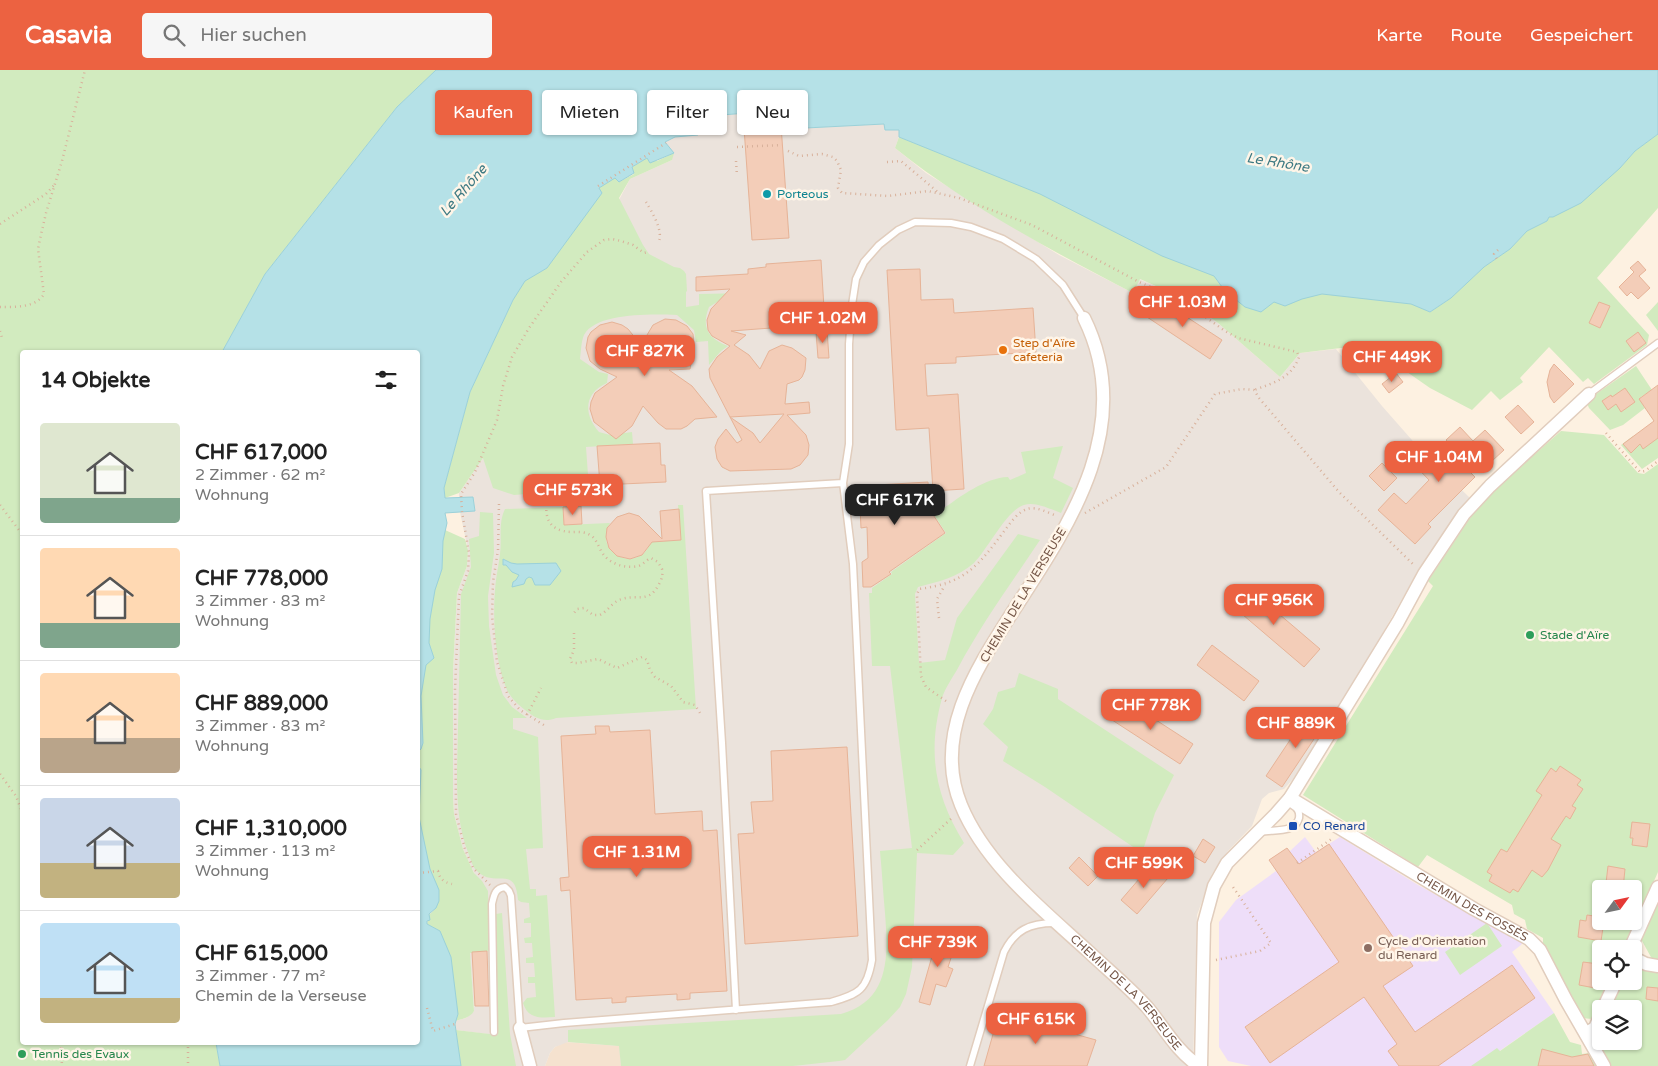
<!DOCTYPE html>
<html lang="de">
<meta charset="utf-8">
<style>
body{margin:0;font-family:"Varela Round",sans-serif;background:#f6f6f6;color:#222;height:100vh;display:flex;flex-direction:column;font-size:19px;white-space:nowrap}
*{box-sizing:border-box;margin:0}
p{font-size:16px;color:#767676}
.icon{flex:none;width:28px;height:28px;fill:none;stroke:currentColor;stroke-width:2;stroke-linecap:round;stroke-linejoin:round}
.map{position:relative;flex:1;overflow:hidden}
.drawer{position:absolute;left:20px;top:280px;width:400px;height:695px;display:flex;flex-direction:column;background:#fff;border-radius:5px;box-shadow:0 1px 4px #0004}
.drawer>*{flex:none}
.top-card{position:absolute;left:435px;top:20px;width:475px;height:45px;display:flex;gap:10px}
.needle{width:32px;rotate:57deg}
.controls{position:absolute;left:1592px;top:810px;display:grid;gap:10px}
.controls a{display:grid;place-items:center;width:50px;height:50px;border-radius:5px;background:#fff;box-shadow:0 1px 4px #0004;font-size:25px}
.price{position:absolute;translate:-50% -42px;padding:0 11px;border-radius:10px;background:#ec6241;color:#fff;font-size:16px;line-height:32px;filter:drop-shadow(0 1px 2px #0008)}
.price::after{content:'';position:absolute;left:50%;top:30px;width:15px;height:11px;margin-left:-8px;background:inherit;clip-path:polygon(0 0,100% 0,50% 100%)}
.price.current{background:#222;color:#fff}
ul{padding:0;list-style:none}
li{display:flex;align-items:center;gap:15px;height:125px;padding:0 20px}
li+li{border-top:1px solid #e0e0e0}
li span{display:grid;place-items:center;flex:none;width:140px;height:100px;border-radius:5px;color:#555}
li>.icon{margin-inline-start:auto}
span .icon{width:60px;height:60px;fill:#fffc;stroke-width:1}
li b{font-size:21px}
h2{display:flex;justify-content:space-between;align-items:center;height:60px;padding:0 20px;font-size:21px}
.tag{padding:0 18px;border-radius:5px;background:#fff;box-shadow:0 1px 4px #0004;font-size:18px;line-height:45px}
.tag.current{background:#ec6241;color:#fff}
header{display:flex;align-items:center;gap:30px;box-sizing:border-box;height:70px;padding:0 25px;background:#ec6241;color:#fff}
header strong{font-size:24px}
nav{display:flex;gap:28px;margin-inline-start:auto;font-size:18px}
.search{width:350px;height:45px;background:#f6f6f6;display:flex;align-items:center;gap:12px;box-sizing:border-box;padding:0 18px;border-radius:5px;color:#767676;font-size:19px}
.map>svg:first-child{display:block}
.residential{fill:#f5e2cf}
.industrial{fill:#ebe3dc}
.education{fill:#eedef9}
.green{fill:#d2ebbf;fill-rule:evenodd}
.water{fill:#b5e1e7;stroke:#9bd1d9}
.building{fill:#f3cdb8;stroke:#e6b397}
.lines{fill:none;stroke-linecap:round;stroke-linejoin:round}
.lane-casing{stroke:#e1cdbd;stroke-width:9}
.street-casing{stroke:#e1cdbd;stroke-width:15}
.path{stroke:#d8b19b;stroke-width:2.5;stroke-dasharray:1 4;stroke-linecap:butt}
.lane{stroke:#fff;stroke-width:6}
.street{stroke:#fff;stroke-width:12}
.culture-dot{fill:#0f9aa8;stroke:#fff5e8;stroke-width:2}
.food-dot{fill:#e8710a;stroke:#fff5e8;stroke-width:2}
.leisure-dot{fill:#2e9e5b;stroke:#fff5e8;stroke-width:2}
.transit-dot{fill:#1a4fb4;stroke:#fff5e8;stroke-width:2}
.education-dot{fill:#8d6e63;stroke:#fff5e8;stroke-width:2}
.labels{text-anchor:middle;stroke-width:5;stroke-linejoin:round;paint-order:stroke}
.culture-label{font-size:12px;fill:#0d838f;stroke:#fff5e8;text-anchor:start}
.food-label{font-size:12px;fill:#c56008;stroke:#fff5e8;text-anchor:start}
.street-label{font-size:12px;fill:#755647;stroke:#fff5e8}
.leisure-label{font-size:12px;fill:#27864d;stroke:#fff5e8;text-anchor:start}
.transit-label{font-size:12px;fill:#164399;stroke:#fff5e8;text-anchor:start}
.education-label{font-size:12px;fill:#785e54;stroke:#fff5e8;text-anchor:start}
.water-label{font-size:14px;font-style:italic;fill:#3d7982;stroke:#fff5e8}
</style>
<header>
<strong>Casavia</strong>
<div class="search"><svg class="icon" aria-label="search" viewBox="0 0 24 24"><circle cx="10" cy="10" r="6"/><path d="M15 15l6 6"/></svg>Hier suchen</div>
<nav><a>Karte</a><a>Route</a><a>Gespeichert</a></nav>
</header>
<div class="map">
<svg width="1658" height="996" viewBox="0 0 1658 996">
<rect width="100%" height="100%" fill="#fdf1e1"/>
<!-- residential -->
<path class="residential" d="M565,972L620,976L621,996H545L550,983L555,977Z"/>
<!-- industrial -->
<path class="industrial" d="M784,40L786,59L885,54L899,60V67L895,78L926,103L1059,185L1133,223L1139,209L1185,229L1218,253L1280,307L1300,283L1336,279L1382,336L1419,378L1470,428L1419,499L1359,605L1293,709L1284,719L1269,723L1262,729L1252,756L1228,781L1212,804L1197,845L1193,996H621L619,976L568,972L555,977L550,983L545,996H500L487,964L456,960L455,951L466,948L474,941L469,874L475,805L463,779L454,744L453,728V601L457,523L467,496L468,480L460,442L445,443V428H459V423L483,388L630,109L672,90L665,72L674,67L682,66L697,47Z"/>
<!-- education -->
<path class="education" d="M1305,767L1316,782L1340,767L1418,815L1523,872L1521,875L1512,882L1554,943L1478,996H1251L1228,991L1219,977V852L1236,830L1276,801L1269,790L1287,778L1290,781Z"/>
<!-- green -->
<path class="green" d="M0,0H436L397,37L265,204L222,282H22V972L216,973L220,996H0Z
M1658,64V138L1597,208L1649,265L1647,275L1594,314L1588,308L1583,312L1549,277L1520,308L1523,312L1500,330L1491,321L1472,340L1430,318L1407,302L1371,284L1349,277L1300,283L1280,307L1218,253L1185,229L1140,209L1133,223C1052,181 966,135 895,78L899,67L917,74L1376,215L1430,242L1451,228L1484,197L1510,179L1527,161L1547,151L1549,147L1620,98L1635,81Z
M674,83L672,90L630,109L619,128L643,175L649,184L674,197L680,198L684,201L686,204L687,221L686,222V237L699,235V224L750,223L722,229L709,237C701,257 708,269 728,276L721,281L709,295L708,271L696,272L694,260L677,245C654,244 596,242 584,265C581,272 581,282 580,289L599,302L608,304L607,313C584,323 583,344 599,362L610,365L632,362L633,374L586,377L589,419L514,425L493,418L483,388L459,423L445,428L444,418L470,322L513,230L524,211L547,198L599,118L615,107L619,112L634,104L632,97L647,88L657,91Z
M1658,232V261L1646,245Z
M1636,296L1652,320L1641,327L1645,333L1643,335L1645,338L1623,355L1610,360L1589,338L1586,331Z
M1561,361L1604,365L1638,403L1644,404L1658,394V802L1624,879H1601V911H1609L1592,949L1582,948L1543,874V868L1527,859L1525,850L1514,844L1512,835L1427,785L1418,797L1303,725L1433,516L1428,511L1472,445L1491,423ZM1601,819H1634V851H1601Z
M1633,366L1643,378L1658,368V388L1642,399L1621,375Z
M1063,376L1053,408L1073,418L1061,443C1050,439 1035,431 1024,435C1006,441 988,479 974,493C958,507 938,512 918,517L915,524L919,593L945,590L957,548L1018,464L1040,470C1012,512 982,553 958,598C953,607 945,618 942,628C927,682 935,726 964,773L953,785L917,783L912,897L906,924L900,937L888,950L845,990L839,991L793,996H621L619,976L568,972V960L841,944C891,930 888,885 885,843C883,822 882,802 880,781L912,778L890,596H872L869,523H872V518L892,504L891,502L946,463L934,445C955,431 982,408 1008,407L1010,410L1026,403L1021,382Z
M678,435H683L696,639L556,648C544,653 535,648 525,640C518,635 511,628 507,620C494,590 492,543 496,510C497,502 499,493 500,484C502,469 498,453 505,439L563,437L564,455L610,453C592,484 639,505 651,472L681,470Z
M480,442L493,443L494,483L488,526L489,556L496,605L503,625L512,637L527,648H513V659L538,667L543,778L526,779L530,819H536V826L547,825L555,947C540,948 528,949 523,933L527,928L536,927L535,913H528V907H535L534,893H526V888L533,887L532,873H525L524,868L531,867V853H524V849L530,847L529,833L521,832L518,830C515,792 494,821 475,799C472,795 471,790 469,785C458,758 457,730 457,702L461,524L471,497L469,469L479,466Z
M447,453L445,460L465,469L468,480L467,496L457,523L453,601V728L454,744L463,779L474,803L482,811L488,821L489,881L470,883L474,941C470,948 462,949 455,951L440,861L427,854L429,845L436,838L418,788V477Z
M1019,603L1058,619V629L1174,705L1155,743L1142,783L1045,717L1003,691L1008,677L983,654L993,639L998,622L1015,617Z
M1658,831V890L1652,889L1641,869Z
M502,843L510,964L516,996H444L457,968L456,960L498,965L496,844Z
M1487,853L1502,876L1460,905L1445,882Z
M1634,899L1658,902V996H1611L1597,969L1601,960V971H1634V939H1611L1623,911H1634Z
M1554,943L1570,972L1581,975L1582,984L1590,983L1597,996H1471L1497,978L1500,981Z"/>
<!-- water -->
<path class="water" d="M436,0H1658V64L1635,81L1620,98L1581,133L1553,147H1549L1547,151L1527,161L1510,179L1484,197L1451,228L1430,242L1411,234L1322,224L1302,229L1285,236L1274,232L1261,242L1245,237L1225,221L1214,206L1162,186L1040,124L899,67V60H885L884,54L786,59L784,40L697,47L698,65L675,67L665,72L674,83L650,93L647,88L632,97L634,103L619,112L615,108L599,118L602,123L547,198L525,211L513,230L470,322L444,418L445,428L473,427L475,441L445,443L447,453L443,471L442,499L435,520L430,549L429,573L434,588L426,595L421,626L423,673L421,679L418,682V282H222L265,204L397,37Z
M503,489L511,493L517,494L556,493L561,501L550,515H535L532,508L529,507L526,509L524,514L512,517L513,512L516,510L519,505L512,502L506,495H503Z
M418,695L421,700L419,747L430,799L439,820V831L436,838L429,844L430,850L427,851V854L440,861L451,887L458,944L455,954L461,996H220L216,973L418,972Z"/>
<!-- building -->
<path class="building" d="M780,41L789,168L752,170L743,44Z
M821,190L825,254L731,261L746,265L734,275L749,285L760,299L769,281L782,275L792,278L806,288L805,300L802,307L799,310L787,314L785,334L809,332L810,343L787,345L806,365L809,375L808,385L800,395L791,399L730,401L722,397L717,389L715,377L718,369L726,359L737,373L742,370L730,347L753,363L760,373L784,344L730,347L710,308L709,299L717,287L730,276L712,266L708,260L707,250L711,239L730,219L696,221V207L748,204V199L766,197V194Z
M1638,191L1646,200L1639,206L1650,218L1638,229L1631,222L1627,226L1619,217L1634,202L1630,198Z
M920,199L921,230L953,229L954,243L1033,238L1036,282L956,287V293L925,294L927,326L958,324L964,419L933,421L929,358L896,360L887,200Z
M1156,227L1222,270L1210,289L1144,245Z
M1599,232L1610,236L1600,258L1589,253Z
M665,249L676,250L687,256L693,264L694,275L690,299L669,300L692,316L717,347L695,349L687,356L681,359H666L658,353L643,336L632,356L616,369L594,352L590,339L591,332L595,323L617,307L600,299L590,291L586,278L588,267L591,262L600,255L612,252L622,255L628,259L641,275L653,255Z
M827,260L829,288H818L816,262Z
M1638,262L1646,273L1634,282L1626,271Z
M1554,294L1574,314L1554,333L1550,327L1547,312L1550,300Z
M1396,303L1403,312L1389,323L1382,314Z
M1658,315V368L1643,379L1640,374L1631,383L1623,374L1654,351L1639,329Z
M1625,318L1635,332L1621,342L1616,334L1608,340L1602,331L1611,325L1612,327Z
M1518,335L1534,352L1521,364L1505,347Z
M1460,357L1473,371L1485,360L1504,380L1492,391L1487,386L1470,402L1475,407L1428,454L1431,457L1415,474L1378,440L1394,423L1406,434L1429,410L1403,383L1411,376L1425,390L1427,388L1441,402L1458,383L1446,370Z
M660,373L661,395H665L666,412L600,415L597,376Z
M1382,393L1397,408L1384,421L1369,406Z
M928,412L930,440L945,463L889,502L891,504L871,517H863L862,492L868,488L867,457L861,458L859,416Z
M581,436L582,454L564,455L563,437Z
M679,439L681,470L652,472L642,485L630,489L617,486L609,478L606,467L607,458L617,447L629,443L639,446L662,469L660,441Z
M1245,515L1320,579L1304,597L1229,533Z
M1212,575L1259,611L1244,631L1197,595Z
M1122,628L1193,674L1180,694L1109,648Z
M1310,640L1326,651L1282,717L1266,706Z
M595,656H609L610,662L650,660L655,744L702,741L703,761L717,760L727,921L690,923V929L677,930V924L626,927V932L612,933V928L576,930L570,820L561,821L560,808L569,807L561,666L596,664Z
M847,677L858,866L745,874L738,764L754,763L751,732L773,731L771,681Z
M1560,696L1581,710L1577,715L1583,719L1572,736L1576,738L1570,749L1566,746L1551,769L1561,775L1548,800L1542,807L1532,800L1518,822L1513,819L1510,823L1489,811L1492,805L1487,802L1501,779L1507,782L1542,725L1536,721L1551,698L1556,702Z
M1632,752L1650,754L1647,777L1632,775L1633,768H1630Z
M1203,769L1215,777L1205,793L1193,786Z
M1329,774L1413,896L1383,916L1415,962L1512,895L1535,928L1438,996H1399L1388,981L1397,974L1364,927L1270,993L1245,957L1339,892L1269,790L1287,778L1299,794Z
M1079,787L1098,806L1088,816L1069,798Z
M1152,794L1168,808L1137,844L1121,830Z
M1608,796L1625,799L1623,819H1608V813H1606Z
M1587,845L1601,847V851H1604L1601,871L1578,867L1580,850L1586,851Z
M938,865L957,870L948,897L953,899L946,917L936,914L930,935L919,932Z
M487,881L489,936H475L472,882Z
M1583,892L1599,894L1595,918L1579,915Z
M1647,917L1658,918V931L1646,929Z
M999,943L1096,970L1087,996H984Z
M1542,979L1572,987L1588,984L1594,996H1538Z"/>
<g class="lines">
<!-- lane casing -->
<g class="lane-casing">
<path id="lane" d="M1589,324L1658,273
M1261,762C1272,759 1295,764 1299,748C1300,741 1297,738 1292,735
M736,940L722,673L706,421L843,413
M494,962L492,834C494,825 495,818 505,817L509,821L511,826L520,958L564,953L831,932C859,924 867,920 872,890L853,494L843,413L849,374V274L852,235L856,209L864,192L879,175L898,160L915,152L951,153L971,157L1003,169L1036,189L1063,215L1084,248
M970,996L1004,882C1015,860 1030,853 1054,853"/>
</g>
<!-- street casing -->
<g class="street-casing">
<g id="street">
<path id="s1" d="M1084,248C1138,357 1068,457 1010,546C974,602 933,667 961,735C985,794 1043,840 1089,882C1108,900 1129,917 1147,937C1164,957 1176,981 1199,996"/>
<path id="s2" d="M1290,728L1474,839L1529,869L1540,880L1566,930L1604,996"/>
<path d="M1630,879L1658,817"/>
<path d="M1634,888L1646,894L1658,896"/>
<path d="M1603,939L1616,911"/>
<path d="M520,958L530,996"/>
<path d="M1586,963L1595,958L1601,944"/>
<path d="M1201,996L1204,853L1214,816L1227,793L1276,744L1290,728L1398,552L1424,504L1464,444L1490,416L1589,324"/>
</g>
</g>
<!-- path -->
<path class="path" d="M737,77L782,75
M788,81L799,86L822,84L833,87L837,91L841,100L838,118L842,123L888,126L928,121L959,128L1032,155L1139,212L1182,230L1225,261L1238,268L1297,282L1299,287C1291,309 1273,313 1254,320
M736,91L737,106
M887,92L901,91L939,123
M598,116L666,73
M646,132C652,142 663,160 659,171
M0,154L46,124L55,114
M1498,180L1494,184L1498,191
M0,237C14,237 36,238 44,224L38,179L40,169L46,143L62,91L85,0
M0,261L2,268L0,269
M1606,363L1640,402L1645,401L1658,391
M547,430C544,449 550,461 571,462C577,462 584,461 590,465C597,469 598,477 603,484C610,494 626,499 638,496C643,495 646,490 651,488L658,492L662,499C663,505 662,509 659,514C649,534 637,524 622,529C613,531 608,541 600,545H593L584,538L577,539L574,543
M499,434L498,480L493,512L492,546L497,592L508,626L520,640L547,657
M0,435L22,464
M1085,443L1166,397L1215,324L1242,319L1254,320L1259,328L1339,422L1415,496
M939,548L937,529L945,515
M574,563V580L570,589L572,593H578L598,589L617,598L642,587L647,590L650,600L655,607L671,616L683,632L695,635L700,643
M946,631L926,617L921,606L917,525L919,519C966,513 978,496 1005,460C1011,452 1018,442 1027,439C1036,436 1049,443 1057,446
M527,645L541,618
M0,704L16,726L22,742
M1307,760L1310,753
M917,780L953,747
M1297,793L1333,768
M418,803L438,801C440,809 443,812 452,814
M490,815L473,798L465,779L456,744L455,620L459,526L468,501L469,483L462,442L461,424L475,402L497,350L503,316L512,287L529,258L561,212L587,182L604,170L612,169L621,171L633,175L644,183L648,182
M1216,890L1260,881L1271,873L1231,814
M427,938L433,961L455,954
M61,972L62,996
M188,972V996"/>
<!-- lane -->
<use href="#lane" class="lane"/>
<!-- street -->
<use href="#street" class="street"/>
</g>
<!-- markers -->
<circle class="culture-dot" cx="767" cy="124" r="5"/>
<circle class="food-dot" cx="1003" cy="280" r="5"/>
<g class="leisure-dot">
<circle cx="1530" cy="565" r="5"/>
<circle cx="22" cy="984" r="5"/>
</g>
<rect class="transit-dot" x="1288" y="751" width="10" height="10" rx="2.5"/>
<circle class="education-dot" cx="1368" cy="878" r="5"/>
<g class="labels">
<!-- culture labels -->
<g class="culture-label">
<text x="777" y="128">Porteous</text>
</g>
<!-- food labels -->
<g class="food-label">
<text x="1013" y="277">Step d'Aïre<tspan x="1013" dy="14">cafeteria</tspan></text>
</g>
<!-- street labels -->
<g class="street-label">
<text transform="translate(1023 525) rotate(-59)" y="4">CHEMIN DE LA VERSEUSE</text>
<text dy="4" stroke="none"><textPath href="#s2" startOffset="212">CHEMIN DES FOSSÉS</textPath></text>
<text dy="4" stroke="none"><textPath href="#s1" startOffset="779">CHEMIN DE LA VERSEUSE</textPath></text>
</g>
<!-- leisure labels -->
<g class="leisure-label">
<text x="1540" y="569">Stade d'Aïre</text>
<text x="32" y="988">Tennis des Evaux</text>
</g>
<!-- transit labels -->
<g class="transit-label">
<text x="1303" y="760">CO Renard</text>
</g>
<!-- education labels -->
<g class="education-label">
<text x="1378" y="875">Cycle d'Orientation<tspan x="1378" dy="14">du Renard</tspan></text>
</g>
<!-- water labels -->
<g class="water-label">
<text transform="translate(1278 92) rotate(9)" y="5">Le Rhône</text>
<text transform="translate(463 120) rotate(-49)" y="5">Le Rhône</text>
</g>
</g>
</svg>
<div class="controls">
<a><svg class="needle" viewBox="-14 -14 28 28"><path d="M0-13l5 13h-10z" fill="#e53935"/><path d="M0 13l5-13h-10z" fill="#767676"/></svg></a>
<a><svg class="icon" aria-label="locate" viewBox="0 0 24 24"><circle cx="12" cy="12" r="6"/><path d="M12 2v4M12 18v4M2 12h4M18 12h4"/></svg></a>
<a><svg class="icon" aria-label="layers" viewBox="0 0 24 24"><path d="M12 4l9 5-9 5-9-5zM3 14l9 5 9-5"/></svg></a>
</div>
<b class="price" style="left:1183px;top:258px">CHF 1.03M</b>
<b class="price" style="left:823px;top:274px">CHF 1.02M</b>
<b class="price" style="left:645px;top:307px">CHF 827K</b>
<b class="price" style="left:1392px;top:313px">CHF 449K</b>
<b class="price" style="left:1439px;top:413px">CHF 1.04M</b>
<b class="price" style="left:573px;top:446px">CHF 573K</b>
<b class="price current" style="left:895px;top:456px">CHF 617K</b>
<b class="price" style="left:1274px;top:556px">CHF 956K</b>
<b class="price" style="left:1151px;top:661px">CHF 778K</b>
<b class="price" style="left:1296px;top:679px">CHF 889K</b>
<b class="price" style="left:637px;top:808px">CHF 1.31M</b>
<b class="price" style="left:1144px;top:819px">CHF 599K</b>
<b class="price" style="left:938px;top:898px">CHF 739K</b>
<b class="price" style="left:1036px;top:975px">CHF 615K</b>
<div class="top-card">
<a class="tag current">Kaufen</a>
<a class="tag">Mieten</a>
<a class="tag">Filter</a>
<a class="tag">Neu</a>
</div>
<section class="drawer">
<h2>14 Objekte<svg class="icon" aria-label="filters" viewBox="0 0 24 24"><path d="M4 7h16M4 17h16"/><circle cx="9" cy="7" r="2"/><circle cx="15" cy="17" r="2"/></svg></h2>
<ul>
<li><span style="background:linear-gradient(#dfe7d0 75%,#7fa58c 0)"><svg class="icon" aria-label="home" viewBox="0 0 24 24"><path d="M3 11l9-7 9 7M6 9v11h12V9"/></svg></span><div><b>CHF 617,000</b><p>2 Zimmer · 62 m²</p><p>Wohnung</p></div></li>
<li><span style="background:linear-gradient(#ffd9b3 75%,#7fa58c 0)"><svg class="icon" aria-label="home" viewBox="0 0 24 24"><path d="M3 11l9-7 9 7M6 9v11h12V9"/></svg></span><div><b>CHF 778,000</b><p>3 Zimmer · 83 m²</p><p>Wohnung</p></div></li>
<li><span style="background:linear-gradient(#ffd9b3 65%,#b9a48a 0)"><svg class="icon" aria-label="home" viewBox="0 0 24 24"><path d="M3 11l9-7 9 7M6 9v11h12V9"/></svg></span><div><b>CHF 889,000</b><p>3 Zimmer · 83 m²</p><p>Wohnung</p></div></li>
<li><span style="background:linear-gradient(#c9d6e8 65%,#c2b280 0)"><svg class="icon" aria-label="home" viewBox="0 0 24 24"><path d="M3 11l9-7 9 7M6 9v11h12V9"/></svg></span><div><b>CHF 1,310,000</b><p>3 Zimmer · 113 m²</p><p>Wohnung</p></div></li>
<li><span style="background:linear-gradient(#bfe0f5 75%,#c2b280 0)"><svg class="icon" aria-label="home" viewBox="0 0 24 24"><path d="M3 11l9-7 9 7M6 9v11h12V9"/></svg></span><div><b>CHF 615,000</b><p>3 Zimmer · 77 m²</p><p>Chemin de la Verseuse</p></div></li>
</ul>
</section>
</div>
